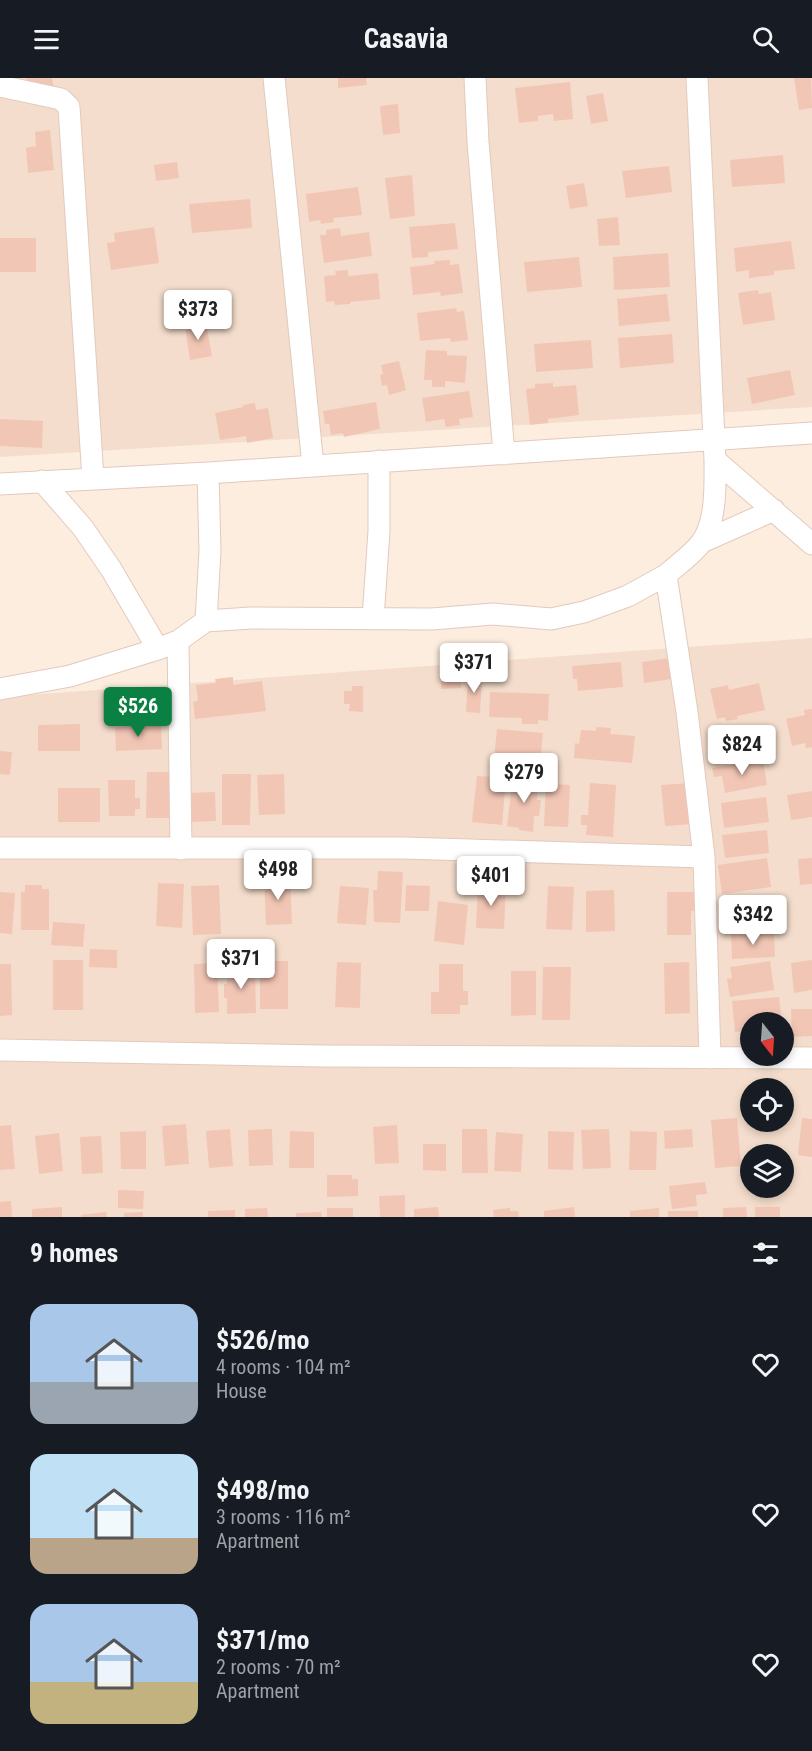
<!DOCTYPE html>
<meta charset="utf-8">
<style>
body{margin:0;font-family:"Roboto Condensed",sans-serif;background:#20242c;color:#f1f3f6;height:100vh;display:flex;flex-direction:column;font-size:22px;white-space:nowrap}
*{box-sizing:border-box;margin:0}
p{font-size:20px;color:#9ea1a6}
.icon{flex:none;width:33px;height:33px;fill:none;stroke:currentColor;stroke-width:2;stroke-linecap:round;stroke-linejoin:round}
.map{position:relative;height:1139px;overflow:hidden}
.drawer{display:flex;flex-direction:column;background:#171b24;flex:1}
.drawer>*{flex:none}
.needle{width:39px;rotate:163deg}
.fabs{position:absolute;left:740px;top:934px;display:grid;gap:12px}
.fabs a{display:grid;place-items:center;width:54px;height:54px;border-radius:50%;background:#171b24;box-shadow:0 3px 9px #0003;font-size:30px}
.price{position:absolute;translate:-50% -51px;padding:0 14px;border-radius:6px;background:#fff;color:#222;font-size:20px;line-height:39px;filter:drop-shadow(0 2px 3px #0008)}
.price::after{content:'';position:absolute;left:50%;top:36px;width:18px;height:14px;margin-left:-9px;background:inherit;clip-path:polygon(0 0,100% 0,50% 100%)}
.price.on{background:#0b8043;color:#fff}
ul{padding:0;list-style:none}
li{display:flex;align-items:center;gap:18px;height:150px;padding:0 30px}
li span{display:grid;place-items:center;flex:none;width:168px;height:120px;border-radius:18px;color:#555}
li>.icon{margin-inline-start:auto}
span .icon{width:72px;height:72px;fill:#fffc;stroke-width:1}
li b{font-size:26px}
h2{display:flex;justify-content:space-between;align-items:center;height:72px;padding:0 30px;font-size:26px}
header{display:flex;justify-content:space-between;align-items:center;height:78px;padding:0 30px;background:#171b24;font-size:27px;font-weight:700}
.map>svg:first-child{display:block}
.residential{fill:#f4ddcc;fill-rule:evenodd}
.building{fill:#f2c6b5}
.lines{fill:none;stroke-linecap:round;stroke-linejoin:round}
.minor-casing{stroke:#e2cabd;stroke-width:23}
.minor{stroke:#fff;stroke-width:21}
</style>
<header><svg class="icon" aria-label="menu" viewBox="0 0 24 24"><path d="M4 6h16M4 12h16M4 18h16"/></svg>Casavia<svg class="icon" aria-label="search" viewBox="0 0 24 24"><circle cx="10" cy="10" r="6"/><path d="M15 15l6 6"/></svg></header>
<div class="map">
<svg width="812" height="1139" viewBox="0 0 812 1139">
<rect width="100%" height="100%" fill="#fdedde"/>
<!-- residential -->
<path class="residential" d="M0,0H812V329L0,379Z
M812,560V1139H0V619ZM750,945H783V978H750ZM750,1011H783V1044H750ZM750,1077H783V1110H750Z"/>
<!-- building -->
<path class="building" d="M27,0H52L54,10L29,15Z
M338,0H366L367,7L338,10Z
M794,0H811L812,30L799,32Z
M570,4L573,41L554,43L553,36L538,38V43L519,45L515,10Z
M603,15L608,43L591,46L586,18Z
M398,26L400,55L383,57L380,28Z
M50,52L54,92L28,95L26,70L36,68L35,54Z
M783,77L785,105L732,109L730,82Z
M177,84L179,100L156,103L154,87Z
M669,88L672,114L626,120L622,93Z
M412,97L415,138L390,141L385,100Z
M584,105L588,128L570,131L566,108Z
M358,109L362,137L333,140L334,144L321,146L320,142L309,144L306,116Z
M250,121L252,150L192,155L189,126Z
M618,139L620,167L599,168L597,141Z
M455,145L458,171L428,174V179L412,180L409,149Z
M154,149L159,185L111,192L107,165L115,164L114,155Z
M340,150L341,158L369,154L372,178L324,185L320,157H326V152Z
M0,160H36V194H0Z
M791,163L795,191L774,193V197L749,200V192L736,194L734,170Z
M668,175L670,209L614,212L613,179Z
M579,179L582,209L527,214L524,184Z
M450,182V187L459,186L463,215L441,218L440,214L413,217L410,189L435,186L434,183Z
M348,192V198L378,195L380,221L350,224V226L335,227L334,223L326,224L324,198L336,197L335,193Z
M758,212L759,216L771,214L775,242L743,247L738,215Z
M667,216L670,243L619,248L617,221Z
M456,230L457,234L464,233L468,262L451,264L450,260L420,263L417,235Z
M206,245L212,278L190,282L185,248Z
M672,256L674,285L620,290L618,260Z
M591,262L593,290L536,294L534,266Z
M426,272L447,273V277L467,278L465,305L445,303V309H432V302H424Z
M399,283L406,312L389,317L387,307L382,308L380,297L383,296L381,287Z
M790,292L795,317L752,326L747,300Z
M553,305V309L576,307L579,337L548,341V345L530,347L526,311L535,310V306Z
M469,313L473,339L459,341L460,347L446,349L444,341L426,344L422,320Z
M376,324L380,351L344,359L343,355L331,357L329,346H325L323,333Z
M255,325L256,332L268,330L273,360L247,365L246,358L220,362L215,335L243,329V327Z
M0,341L43,343L42,370L0,368Z
M670,580L672,601L644,605L642,584Z
M621,584L623,609L578,613L577,601H573L572,588Z
M461,594V610L441,611V595Z
M468,598H482L480,635L466,634Z
M233,599V607L262,603L266,633L195,641L193,624L198,623L196,607L216,605L215,601Z
M759,605L765,632L737,638L738,641L726,643L725,639L717,641L710,611L728,607L729,612Z
M352,608H363V634L349,633L350,626H344V613H352Z
M136,610H153V613H160V623H165L166,638L116,640L115,614H136Z
M490,614L549,616L548,643L538,642V646H522V640L489,639Z
M812,631V669L806,670L805,665L792,668L786,641L805,637L804,632Z
M135,644H142L143,648H161L162,671L116,673L115,649L136,648Z
M80,646V673H38V647Z
M596,649L611,650L610,656L635,658L632,685L574,680L575,665L579,666L581,652L596,653Z
M497,651L543,655L540,686L494,681Z
M0,673L12,674L10,697L0,696Z
M763,681L767,707L725,715L722,698L714,699L712,690Z
M147,694H171L176,740H146Z
M222,696H251L250,747H222Z
M284,696L285,736L259,737L257,697Z
M477,698L506,700L502,747L472,744Z
M513,699L539,702L537,722H541L539,738H534L533,754L519,752V750L507,748Z
M108,702H135V720H140V731H135V738H109Z
M590,705L616,707L613,759L586,757L587,747H581V737H588Z
M689,705L693,746L665,748L661,707Z
M546,706L570,707L568,749L544,748Z
M58,710H100V744H58Z
M812,713V739L791,742L787,717Z
M215,714L216,743L190,744L189,715Z
M766,719L769,744L724,750L721,725Z
M767,752L769,775L725,780L722,757Z
M767,780L771,809L722,816L718,787Z
M812,780V806L800,807L798,781Z
M378,793L403,794L400,845L374,844L373,812H377Z
M290,799L292,846L266,847L264,800Z
M158,805L184,806L182,850L156,848Z
M478,806L506,808L504,851L476,850Z
M25,807H42V811H49V852H21V814H25Z
M219,807L221,856L193,857L191,808Z
M406,807L430,808L429,833H405Z
M340,808L369,810L366,847L337,845Z
M548,808L574,809L572,852L546,851Z
M614,812L615,853L586,854V813Z
M0,814L15,815L12,856L0,855Z
M667,814H695V833H691V857H667Z
M438,823L468,827L464,867L434,863Z
M53,844L85,846L83,869L51,867Z
M774,854L775,879L732,881L731,856Z
M90,871L117,872V890L89,889Z
M53,882H83V932H53Z
M812,882V912L794,915L791,885Z
M260,883H288V931H260Z
M770,883L774,912L730,919L727,901L732,900L730,889Z
M337,884L361,885L360,930L335,929Z
M689,884L690,935L665,936L664,885Z
M217,885L219,934L195,935L194,886Z
M0,886H11L12,937L0,938Z
M439,886H463V913H468V927H460V936H431V914H439Z
M227,889H255L256,935L227,936V920H224V906H227Z
M543,889H571L570,942H542Z
M511,893H536V937L511,938Z
M779,919L782,945H750V953L735,954L732,923Z
M791,931H812V958L792,959Z
M737,1040L741,1088L715,1090L711,1042Z
M802,1040L812,1041V1079L798,1077Z
M186,1046L189,1086L165,1088L162,1048Z
M11,1047L15,1091L0,1092V1048Z
M397,1047L399,1085L375,1086L373,1049Z
M230,1051L233,1088L209,1090L206,1053Z
M272,1051L273,1087L249,1088L248,1052Z
M462,1051H487L488,1095H462Z
M609,1051L611,1090L583,1091L581,1052Z
M692,1051L693,1069L665,1071L664,1053Z
M146,1053V1091H121L120,1054Z
M290,1053L314,1054V1090H289Z
M548,1053L574,1054L573,1092L548,1091Z
M630,1053L657,1054L656,1092H629Z
M496,1054L523,1056L521,1094L494,1093Z
M59,1055L63,1093L39,1096L35,1058Z
M101,1058L103,1095L82,1096L80,1059Z
M423,1066H446V1093L423,1092Z
M327,1097H352V1101H358V1118L327,1119Z
M705,1104L707,1116L696,1117L697,1128L672,1131L669,1108Z
M118,1112L144,1113L143,1131L118,1130Z
M405,1117V1139H380L379,1118Z
M11,1123L12,1139H0V1124Z
M62,1129V1139H32V1131Z
M438,1129L439,1139H414V1131Z
M574,1129L575,1139H544V1133Z
M746,1129L747,1139H723V1130Z
M755,1129H780V1139H755Z
M267,1130L268,1139H245V1131Z
M327,1130H353V1139H327Z
M510,1130V1133H518L519,1139H494L493,1132Z
M659,1130V1139H630V1133Z
M235,1132V1139H208V1133Z
M668,1133H698V1139H668Z
M106,1134L107,1139H81V1137Z
M143,1134V1139H124V1135Z
M321,1134L322,1139H296V1135Z"/>
<g class="lines">
<!-- minor casing -->
<g class="minor-casing">
<path id="minor" d="M274,0L313,388
M475,0L478,64L504,376
M697,0L715,382L812,466
M0,8L61,21L69,29L93,401
M208,395L210,473L206,543L251,540L432,541L493,536L551,541L584,534L628,518L666,497
M42,403L83,450L111,491L158,571
M0,406L208,395L812,355
M702,464L774,432
M373,541L379,453V383
M178,563L181,771
M0,611L70,598L158,571L178,563L206,543
M0,770H404L704,779L710,980
M704,779L687,634L666,497C677,487 692,477 701,465C717,444 715,406 715,382
M0,972L323,978L812,980"/>
</g>
<!-- minor -->
<use href="#minor" class="minor"/>
</g>
</svg>
<div class="fabs">
<a><svg class="needle" viewBox="-14 -14 28 28"><path d="M0-13l5 13h-10z" fill="#e53935"/><path d="M0 13l5-13h-10z" fill="#9ea1a6"/></svg></a>
<a><svg class="icon" aria-label="locate" viewBox="0 0 24 24"><circle cx="12" cy="12" r="6"/><path d="M12 2v4M12 18v4M2 12h4M18 12h4"/></svg></a>
<a><svg class="icon" aria-label="layers" viewBox="0 0 24 24"><path d="M12 4l9 5-9 5-9-5zM3 14l9 5 9-5"/></svg></a>
</div>
<b class="price" style="left:198px;top:263px">$373</b>
<b class="price" style="left:474px;top:616px">$371</b>
<b class="price on" style="left:138px;top:660px">$526</b>
<b class="price" style="left:742px;top:698px">$824</b>
<b class="price" style="left:524px;top:726px">$279</b>
<b class="price" style="left:278px;top:823px">$498</b>
<b class="price" style="left:491px;top:829px">$401</b>
<b class="price" style="left:753px;top:868px">$342</b>
<b class="price" style="left:241px;top:912px">$371</b>
</div>
<section class="drawer">
<h2>9 homes<svg class="icon" aria-label="filters" viewBox="0 0 24 24"><path d="M4 7h16M4 17h16"/><circle cx="9" cy="7" r="2"/><circle cx="15" cy="17" r="2"/></svg></h2>
<ul>
<li><span style="background:linear-gradient(#a9c7e8 65%,#9aa5b1 0)"><svg class="icon" aria-label="home" viewBox="0 0 24 24"><path d="M3 11l9-7 9 7M6 9v11h12V9"/></svg></span><div><b>$526/mo</b><p>4 rooms · 104 m²</p><p>House</p></div><svg class="icon" aria-label="heart" viewBox="0 0 24 24"><path d="M12 20l-8-8c-3-5 5-10 8-4 3-6 11-1 8 4z"/></svg></li>
<li><span style="background:linear-gradient(#bfe0f5 70%,#b9a48a 0)"><svg class="icon" aria-label="home" viewBox="0 0 24 24"><path d="M3 11l9-7 9 7M6 9v11h12V9"/></svg></span><div><b>$498/mo</b><p>3 rooms · 116 m²</p><p>Apartment</p></div><svg class="icon" aria-label="heart" viewBox="0 0 24 24"><path d="M12 20l-8-8c-3-5 5-10 8-4 3-6 11-1 8 4z"/></svg></li>
<li><span style="background:linear-gradient(#a9c7e8 65%,#c2b280 0)"><svg class="icon" aria-label="home" viewBox="0 0 24 24"><path d="M3 11l9-7 9 7M6 9v11h12V9"/></svg></span><div><b>$371/mo</b><p>2 rooms · 70 m²</p><p>Apartment</p></div><svg class="icon" aria-label="heart" viewBox="0 0 24 24"><path d="M12 20l-8-8c-3-5 5-10 8-4 3-6 11-1 8 4z"/></svg></li>
</ul>
</section>
